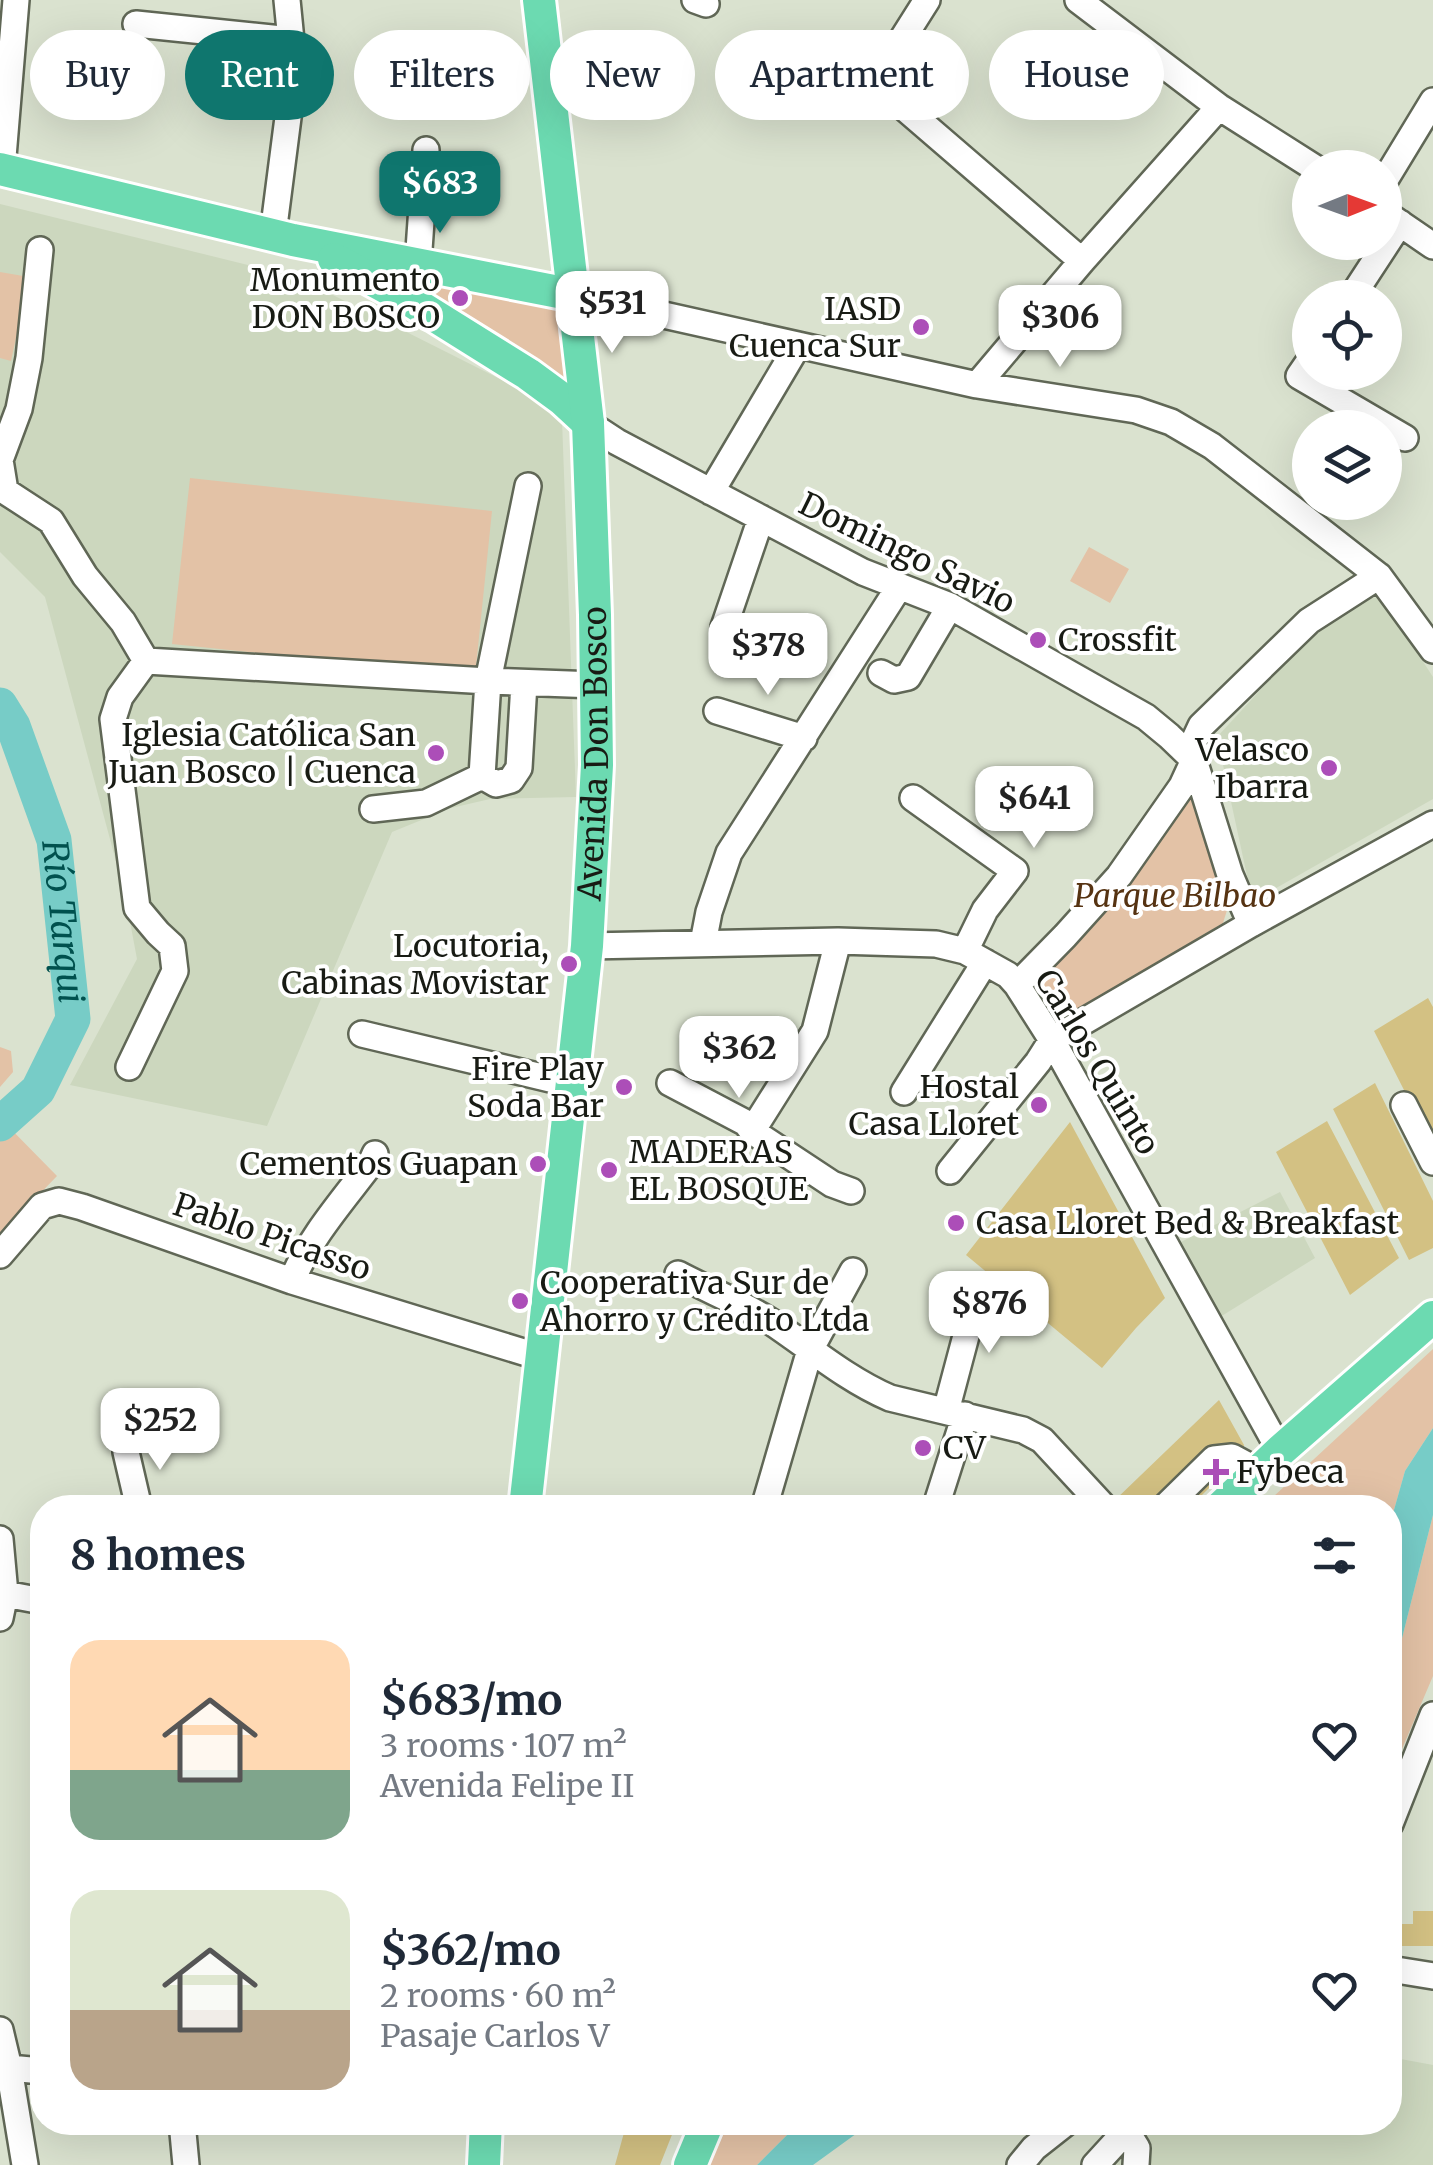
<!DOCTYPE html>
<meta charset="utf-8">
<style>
body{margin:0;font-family:Merriweather,serif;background:#f6f6f7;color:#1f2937;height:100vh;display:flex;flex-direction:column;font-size:38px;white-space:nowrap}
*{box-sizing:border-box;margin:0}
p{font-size:32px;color:#747a83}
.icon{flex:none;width:55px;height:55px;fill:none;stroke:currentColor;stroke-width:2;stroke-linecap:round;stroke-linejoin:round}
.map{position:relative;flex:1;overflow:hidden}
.sheet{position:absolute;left:30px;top:1495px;width:1372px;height:640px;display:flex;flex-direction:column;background:#fff;border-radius:40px;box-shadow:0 10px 40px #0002}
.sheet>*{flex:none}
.banner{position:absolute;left:30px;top:30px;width:1375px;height:90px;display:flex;gap:20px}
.needle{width:65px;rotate:89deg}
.buttons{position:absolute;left:1292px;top:150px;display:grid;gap:20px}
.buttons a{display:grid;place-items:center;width:110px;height:110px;border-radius:50%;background:#fff;box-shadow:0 10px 40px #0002;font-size:50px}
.price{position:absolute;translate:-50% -85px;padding:0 22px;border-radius:20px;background:#fff;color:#222;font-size:32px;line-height:65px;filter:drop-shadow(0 2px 5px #0008)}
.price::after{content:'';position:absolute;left:50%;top:60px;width:30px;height:22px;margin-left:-15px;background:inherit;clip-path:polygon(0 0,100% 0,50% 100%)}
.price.on{background:#0f766e;color:#fff}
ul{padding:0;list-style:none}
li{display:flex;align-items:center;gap:30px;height:250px;padding:0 40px}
li span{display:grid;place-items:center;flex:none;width:280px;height:200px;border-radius:30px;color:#555}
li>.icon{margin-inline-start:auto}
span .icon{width:120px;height:120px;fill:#fffc;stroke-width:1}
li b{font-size:42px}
h2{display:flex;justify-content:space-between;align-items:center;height:120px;padding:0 40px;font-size:42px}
.pill{padding:0 35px;border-radius:45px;background:#fff;box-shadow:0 10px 40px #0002;font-size:35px;line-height:90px}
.pill.on{background:#0f766e;color:#fff}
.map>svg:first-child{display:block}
.built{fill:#ccd7be}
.green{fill:#e3c2a6}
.water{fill:#77ccc7}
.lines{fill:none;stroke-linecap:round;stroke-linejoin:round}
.river{stroke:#77ccc7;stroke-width:35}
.building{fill:#d3c183}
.minor-casing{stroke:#606756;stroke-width:30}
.major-casing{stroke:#fff;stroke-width:38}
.minor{stroke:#fff;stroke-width:25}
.major{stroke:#6cdab1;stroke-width:32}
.poi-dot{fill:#ac4eb8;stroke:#fff;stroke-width:4}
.labels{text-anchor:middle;stroke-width:8;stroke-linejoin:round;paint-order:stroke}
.poi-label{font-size:32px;fill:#181b14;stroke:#fff;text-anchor:end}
.street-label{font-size:32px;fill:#181b14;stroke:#fff}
.park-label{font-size:32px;font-style:italic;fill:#563312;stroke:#fff}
.water-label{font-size:35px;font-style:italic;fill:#00514e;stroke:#fff}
</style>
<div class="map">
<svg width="1433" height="2165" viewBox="0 0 1433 2165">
<rect width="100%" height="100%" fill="#dae2cf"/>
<!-- built -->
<path class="built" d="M0,204L297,277L538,398L562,420L576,797L490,799L451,808L392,832L267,1126L70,1085L137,959L125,895L45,597L0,552Z
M1381,597L1433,677V799L1264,895L1251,894L1217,737L1313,633L1370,598Z
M1280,1192L1315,1258L1220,1317L1179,1243Z
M1390,2057L1433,2065V2165H1091L1152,2123L1390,2122Z"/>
<!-- green -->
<path class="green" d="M351,255L564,305L572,386Z
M0,272L29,277L11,361L0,358Z
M190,478L492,511L475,676L172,644Z
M1089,547L1129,569L1110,603L1070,581Z
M1186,800H1194L1200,802L1228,907L1223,923L1068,1016L1057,1015L1038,988L1039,980Z
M0,1047L11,1051L13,1072L0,1087Z
M0,1118L57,1176L0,1235Z
M1433,1349V1428L1405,1471L1390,1524V1508H1261Z
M1433,1515V1676L1390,1777V1686Z
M728,2123H799L757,2165H710Z"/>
<!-- water -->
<path class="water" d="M1433,1428V1515L1390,1686V1524L1405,1471Z
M799,2123V2122L871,2123L813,2165H757Z"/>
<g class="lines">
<!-- river -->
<path class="river" id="s1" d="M0,705L13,726L54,840L73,1019L38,1090L0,1124"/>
</g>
<!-- building -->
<path class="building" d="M1428,998L1433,1007V1147L1374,1031Z
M1375,1083L1433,1201V1248L1409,1260L1333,1109Z
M1327,1121L1399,1258L1350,1295L1276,1152Z
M1070,1122L1165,1298L1136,1328L1102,1368L966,1255Z
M1219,1400L1244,1445L1243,1454L1189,1508H1121L1114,1501Z
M1413,1911H1433V1946H1395V1924H1413Z
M627,2122H677L660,2165H615Z"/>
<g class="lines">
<!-- minor casing -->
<g class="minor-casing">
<path id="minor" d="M695,0L706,4
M927,0L879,76V86L1082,261
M1078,0L1219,107L1315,168
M136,24L291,40
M2,169L16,0
M1385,180L1433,101
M1385,213L1433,246
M273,234L294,71L287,0
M40,250L29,358L19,409L0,460L5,491L51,521L85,576L123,622L146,661L488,681L482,776L496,784L511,780L519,768L524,683
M418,264L426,150
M574,295L977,385L1136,410L1171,422L1212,446L1379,576L1433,650
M1351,298L1400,223
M1310,360L1299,376L1405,438
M977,385L1082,261L1219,107
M588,423L617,442L863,572L950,606L1146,717L1169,736L1194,760L1230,875L1251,924
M528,486L488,681L596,685
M711,492L798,345
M724,627L761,518
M881,673L894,680L908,677L950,606
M717,711L804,738
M913,798L1015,871L985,910L965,951
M373,809L426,803L482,776
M838,941L815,1031L752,1131L832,1184L851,1191
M703,943L709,912L729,853L899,587
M587,946L838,941L936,944L965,951L1008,975L1017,985L1052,1040L1280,1451
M1017,985L1065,936L1119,876L1182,786L1194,760V741L1201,726L1309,621L1379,576
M362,1034L571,1084
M129,1067L175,971L172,946L158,933L137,908L113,719L120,697L146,661
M670,1083L746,1123L752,1131
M904,1092L985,962
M1404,1105L1433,1162
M950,1171L1038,1062L1052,1040L1251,924L1433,824
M0,1255L42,1206L59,1201L82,1207L292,1281L543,1358
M678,1274C708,1290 741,1303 770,1321C809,1347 846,1379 890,1398L1023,1430L1042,1440L1105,1508
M292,1281C309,1238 344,1199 371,1163L375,1154
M946,1411L979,1287
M126,1452L139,1508
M768,1508L766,1501L810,1350L853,1271
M931,1508L937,1503L965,1415
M1164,1508L1214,1459L1232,1457L1258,1471
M0,1539L5,1594L0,1618
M5,1594L42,1601
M1390,1824L1433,1715
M1390,1969L1433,1976
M0,2030L9,2068L25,2165
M9,2068L42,2071
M182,2122L186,2165
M1121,2122L1137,2148L1136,2165
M1020,2165L1034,2148L1067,2122
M1095,2165L1127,2130"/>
</g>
<!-- major casing -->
<g class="major-casing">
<g id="major">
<path d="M0,169L293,240L574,295"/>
<path d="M334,259L411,301L528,374L562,399L588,423"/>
<path id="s2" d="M525,1508L587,946L597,765L595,615L588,423L539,0"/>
<path d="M1220,1508L1280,1451L1433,1317"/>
<path d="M484,2165L486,2122"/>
<path d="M690,2165L708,2122"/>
</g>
</g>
<!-- minor -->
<use href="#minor" class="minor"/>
<!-- major -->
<use href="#major" class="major"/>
</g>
<!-- markers -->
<g class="poi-dot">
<circle cx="460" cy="298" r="10"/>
<circle cx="921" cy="327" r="10"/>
<circle cx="1038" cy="640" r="10"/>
<circle cx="436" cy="753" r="10"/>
<circle cx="1329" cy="768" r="10"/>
<circle cx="569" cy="964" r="10"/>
<circle cx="624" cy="1087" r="10"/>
<circle cx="1039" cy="1105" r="10"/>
<circle cx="538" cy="1164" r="10"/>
<circle cx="609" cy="1170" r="10"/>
<circle cx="956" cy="1223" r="10"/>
<circle cx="520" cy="1301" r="10"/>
<circle cx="923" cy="1448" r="10"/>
<path d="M1211 1457h10v10h10v10h-10v10h-10v-10h-10v-10h10z"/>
</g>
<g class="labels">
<!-- poi labels -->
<g class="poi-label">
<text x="440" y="291">Monumento<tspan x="440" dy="37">DON BOSCO</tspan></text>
<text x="901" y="320">IASD<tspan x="901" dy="37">Cuenca Sur</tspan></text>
<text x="1058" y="651" text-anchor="start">Crossfit</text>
<text x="416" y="746">Iglesia Católica San<tspan x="416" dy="37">Juan Bosco | Cuenca</tspan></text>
<text x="1309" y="761">Velasco<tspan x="1309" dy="37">Ibarra</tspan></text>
<text x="549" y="957">Locutoria,<tspan x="549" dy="37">Cabinas Movistar</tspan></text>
<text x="604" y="1080">Fire Play<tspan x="604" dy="37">Soda Bar</tspan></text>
<text x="1019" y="1098">Hostal<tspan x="1019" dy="37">Casa Lloret</tspan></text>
<text x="629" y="1163" text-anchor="start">MADERAS<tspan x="629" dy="37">EL BOSQUE</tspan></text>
<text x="518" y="1175">Cementos Guapan</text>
<text x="976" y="1234" text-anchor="start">Casa Lloret Bed &amp; Breakfast</text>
<text x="540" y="1294" text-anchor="start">Cooperativa Sur de<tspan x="540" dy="37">Ahorro y Crédito Ltda</tspan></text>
<text x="943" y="1459" text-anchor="start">CV</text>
<text x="1236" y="1483" text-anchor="start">Fybeca</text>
</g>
<!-- street labels -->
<g class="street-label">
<text transform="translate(907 553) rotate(26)" y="11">Domingo Savio</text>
<text dy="11" stroke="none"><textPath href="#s2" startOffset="758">Avenida Don Bosco</textPath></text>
<text transform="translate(1097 1062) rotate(59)" y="11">Carlos Quinto</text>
<text transform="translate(272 1237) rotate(19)" y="11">Pablo Picasso</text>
</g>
<!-- park labels -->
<g class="park-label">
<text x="1175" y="907">Parque Bilbao</text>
</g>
<!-- water labels -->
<g class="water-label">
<text dy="12" stroke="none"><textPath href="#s1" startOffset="228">Río Tarqui</textPath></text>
</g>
</g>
</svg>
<div class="buttons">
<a><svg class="needle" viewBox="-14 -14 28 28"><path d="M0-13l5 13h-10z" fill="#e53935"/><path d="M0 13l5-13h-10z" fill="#747a83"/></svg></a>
<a><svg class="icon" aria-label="locate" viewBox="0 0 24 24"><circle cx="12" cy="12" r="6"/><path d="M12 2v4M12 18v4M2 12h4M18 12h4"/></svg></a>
<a><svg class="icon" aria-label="layers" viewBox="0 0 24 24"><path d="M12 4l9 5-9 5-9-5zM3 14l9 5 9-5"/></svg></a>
</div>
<b class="price on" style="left:440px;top:236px">$683</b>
<b class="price" style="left:612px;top:356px">$531</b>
<b class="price" style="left:1060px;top:370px">$306</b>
<b class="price" style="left:768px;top:698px">$378</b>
<b class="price" style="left:1034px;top:851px">$641</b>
<b class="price" style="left:739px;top:1101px">$362</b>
<b class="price" style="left:989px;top:1356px">$876</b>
<b class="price" style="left:160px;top:1473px">$252</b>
<div class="banner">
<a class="pill">Buy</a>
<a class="pill on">Rent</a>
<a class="pill">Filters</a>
<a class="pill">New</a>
<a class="pill">Apartment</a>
<a class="pill">House</a>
</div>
<section class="sheet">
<h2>8 homes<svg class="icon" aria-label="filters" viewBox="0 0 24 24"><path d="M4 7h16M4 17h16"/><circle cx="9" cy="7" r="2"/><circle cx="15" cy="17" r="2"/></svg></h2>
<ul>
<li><span style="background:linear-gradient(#ffd9b3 65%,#7fa58c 0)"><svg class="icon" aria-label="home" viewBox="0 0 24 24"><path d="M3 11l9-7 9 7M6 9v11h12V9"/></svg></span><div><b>$683/mo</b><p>3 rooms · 107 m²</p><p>Avenida Felipe II</p></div><svg class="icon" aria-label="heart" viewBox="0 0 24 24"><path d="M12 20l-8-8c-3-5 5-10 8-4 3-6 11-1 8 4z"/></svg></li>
<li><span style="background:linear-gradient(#dfe7d0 60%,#b9a48a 0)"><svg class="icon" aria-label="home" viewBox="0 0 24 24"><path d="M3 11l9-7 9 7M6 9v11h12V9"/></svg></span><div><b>$362/mo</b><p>2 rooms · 60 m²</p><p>Pasaje Carlos V</p></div><svg class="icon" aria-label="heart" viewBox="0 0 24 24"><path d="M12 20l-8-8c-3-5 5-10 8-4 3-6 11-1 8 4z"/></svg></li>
</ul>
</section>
</div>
